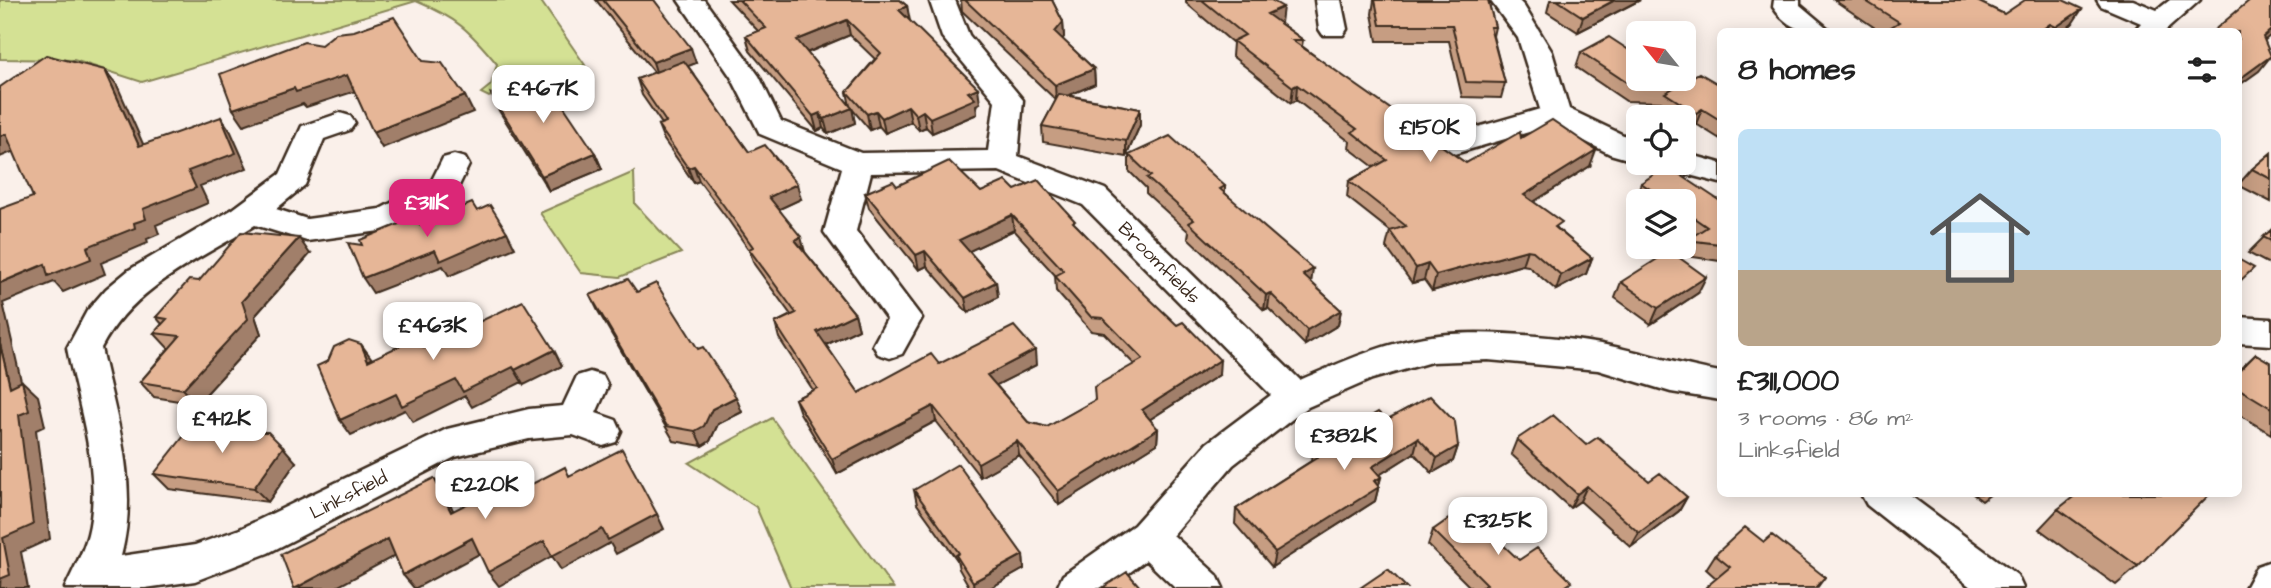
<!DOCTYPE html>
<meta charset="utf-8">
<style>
body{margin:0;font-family:"Architects Daughter",sans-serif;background:#f2f2f2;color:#222;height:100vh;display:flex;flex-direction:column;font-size:26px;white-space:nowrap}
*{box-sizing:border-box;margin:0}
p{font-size:23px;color:#767676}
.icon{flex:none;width:38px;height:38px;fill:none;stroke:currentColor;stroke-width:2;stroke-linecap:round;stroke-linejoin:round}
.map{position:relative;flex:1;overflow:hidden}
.drawer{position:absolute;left:1717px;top:28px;width:525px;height:469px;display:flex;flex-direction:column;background:#fff;border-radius:10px;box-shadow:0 4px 18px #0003}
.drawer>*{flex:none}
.needle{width:46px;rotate:300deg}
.buttons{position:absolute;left:1626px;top:21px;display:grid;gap:14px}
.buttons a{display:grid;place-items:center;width:70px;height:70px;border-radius:10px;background:#fff;box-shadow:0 4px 18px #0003;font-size:35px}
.price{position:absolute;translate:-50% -60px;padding:0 16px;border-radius:14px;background:#fff;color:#222;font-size:23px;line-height:46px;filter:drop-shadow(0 2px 4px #0008)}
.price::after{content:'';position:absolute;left:50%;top:42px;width:21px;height:16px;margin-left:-10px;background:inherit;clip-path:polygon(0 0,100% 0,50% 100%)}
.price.on{background:#db2777;color:#fff}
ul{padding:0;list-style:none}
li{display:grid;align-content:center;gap:14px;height:371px;padding:0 21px}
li+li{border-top:2px solid #e0e0e0}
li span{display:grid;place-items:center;height:217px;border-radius:10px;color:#555}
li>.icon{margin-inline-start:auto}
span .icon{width:126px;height:126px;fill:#fffc;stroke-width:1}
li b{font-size:30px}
h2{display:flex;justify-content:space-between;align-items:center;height:84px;padding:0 21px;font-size:30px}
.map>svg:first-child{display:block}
.green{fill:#d4e194;stroke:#888659;stroke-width:2}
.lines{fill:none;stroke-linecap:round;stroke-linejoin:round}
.street-casing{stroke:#3b2a1e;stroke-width:5}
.street{fill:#fff;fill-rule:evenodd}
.wall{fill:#c69d82;stroke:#3b2a1e;stroke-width:2;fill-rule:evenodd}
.shaded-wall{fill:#a17f6a;stroke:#3b2a1e;stroke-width:2}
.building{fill:#e6b697;stroke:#3b2a1e;stroke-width:2}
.labels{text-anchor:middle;stroke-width:7;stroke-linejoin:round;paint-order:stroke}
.street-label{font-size:19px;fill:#3b2a1e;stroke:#fff}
</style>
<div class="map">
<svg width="2271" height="588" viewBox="0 0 2271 588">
<rect width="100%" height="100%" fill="#faf0ea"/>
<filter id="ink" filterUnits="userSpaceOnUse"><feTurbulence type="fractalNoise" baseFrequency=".0143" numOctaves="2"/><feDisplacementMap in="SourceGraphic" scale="14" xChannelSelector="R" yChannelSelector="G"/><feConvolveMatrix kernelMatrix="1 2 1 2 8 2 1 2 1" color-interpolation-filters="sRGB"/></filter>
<g filter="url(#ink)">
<!-- green -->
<path class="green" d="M0,0H540L585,65L566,73L552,68L489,97L481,93L491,85L497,64C469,30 457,18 416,1L142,82L74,60L0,59Z
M634,172L635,204L681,253L620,277L581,273L540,213Z
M772,418L893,588H791L756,507L689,463Z"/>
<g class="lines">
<!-- street casing -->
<g class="street-casing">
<path id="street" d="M678,0H704L759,76L781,121L861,153L988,151L995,101L942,37L930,2L955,0L969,35L1023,100L1018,156L1105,189L1300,380C1342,362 1386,342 1431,336C1475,329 1557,336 1601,344C1642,352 1679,365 1720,372V400L1671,392L1598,370L1488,360L1431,362L1372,379L1308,407L1233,465L1173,535L1217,575L1223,588H1175L1146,560L1109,588H1057L1063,575L1134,525L1207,443L1271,395L1083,205L999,171L871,173L856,231L922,318L902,354L890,358L878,354L873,345L887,319L824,232L842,168L760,134L731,77Z
M1315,0H1341L1347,29L1343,35H1323L1319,29Z
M1490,0H1518L1524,6L1552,52L1569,109L1638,142V162L1610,154L1553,125L1437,159L1426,156L1422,149L1426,142L1540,109L1518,38Z
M1774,0H1800V5L1832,32C1806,32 1789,31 1773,7Z
M2097,0H2133L2157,10L2170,0H2200L2164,32H2133L2141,23L2101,6Z
M340,113L350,116L355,123L350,130L324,139L305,185L276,209L307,219L380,209L431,182L443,158L454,155L465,158L469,165L454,196L387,230L307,241L255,225C198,260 134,286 101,348C116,418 140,485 121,556L195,545L240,529L447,429L529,409L563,406L577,376L590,372L603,376L608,386L596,413L616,420L621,431L616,442L603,446L573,435L529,439L455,457L268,553L195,581L145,588H65C73,570 83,553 88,534C103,474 78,406 67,348L87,311L106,289L129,270L233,209L280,174L302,126Z
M1684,153L1720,163V183L1670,170L1666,163H1684Z
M2238,317L2271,319V345L2238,343Z
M1861,494H1908L2017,575L2023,588H1972L1867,505Z
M2271,561V588H2245L2257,566Z"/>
</g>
<!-- street -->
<use href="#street" class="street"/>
</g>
<!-- wall -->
<path class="wall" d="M596,0H654L696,63L688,66L749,152L801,199L779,209L805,252L855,314L859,329L826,345L859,393L939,364L1036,365L996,385L1028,422L1047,427L1095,400L1134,364L1104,333L1091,331L1056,291L1055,275L1014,230L969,251L996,282L998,297L968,313L927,266L919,270L869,208L865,193L897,186L981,192L1015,190L1076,225L1219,375L1149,420L1158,429L1157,444L1059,505L1019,455L980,477L936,421L837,474L800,413L795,399L813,390L779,338L775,323L791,315L754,264L749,250L729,221L699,181L694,183L664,140L658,125L662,124L642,95L637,79L655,73Z
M729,0H900L907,6L909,20L980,103L976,105L977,114L932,133L926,127L919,130L911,122L885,133L879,126L870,130L852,109L855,123L828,134L823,128L817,131L750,51L746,36L758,31ZM850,35L875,59L847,92L850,106L807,53Z
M961,0H1052L1063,22L1064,37L1062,39L1094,69L1095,84L1068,95L1140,109V125L1126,157L1043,142L1042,126L1056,100L962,11Z
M1186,0H1271L1281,23H1280L1303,40L1302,46L1429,143L1466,163L1521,138L1590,166L1533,202L1559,230L1592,258L1586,274L1556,290L1528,266L1522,265L1432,291L1424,280L1412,283L1386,247L1390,231L1347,197L1349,181L1374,167L1349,148L1350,142L1296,100L1291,103L1232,56L1233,43L1186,3Z
M1374,0H1488L1495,27L1493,36L1505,83L1501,98L1462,97L1449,41H1377L1372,14Z
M1550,0H1640L1578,32L1547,12Z
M1834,0H1975L2004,14L2072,24L2062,32H1881Z
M1581,52L1681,83L1720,85V139L1696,124L1690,128L1684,124V117H1673L1659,108L1661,102L1626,101L1576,67Z
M491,94L595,153L602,169L549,191L498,109Z
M2271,153V202L2238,185L2252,169Z
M1129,155L1225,186V193L1311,282L1341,310L1338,325L1305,345L1268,308L1264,310L1188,238L1189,232L1146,193V188L1129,171Z
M1641,183L1720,201V261L1680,255L1687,240L1691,237L1684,232V201H1638L1635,199Z
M2271,230V265L2248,253Z
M310,254L255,316L261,334L197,404L154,397L140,382L169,348H168L154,333L162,324L156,317L199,281Z
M1621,282L1698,293L1651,324L1615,298Z
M637,292L698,349L742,412L718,424L710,441L702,446L674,441L598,311L590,295Z
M2256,354L2271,363V434L2238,414V371Z
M1386,420L1458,446L1453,461L1432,473L1414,453L1379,475L1381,477L1375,501L1272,567L1235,524L1236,509L1311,461L1313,450Z
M241,432L296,462L268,502L169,489L154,474Z
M1517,439L1586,445L1649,481L1687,497L1679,511L1631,547L1580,501L1570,508L1511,454Z
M914,490L1023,555L1024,569L990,588H970L959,569L957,560L917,504Z
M1973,494H1991L1982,501Z
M2058,509L2138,566L2116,585L2039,529Z
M1433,530L1519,560L1569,588H1471L1428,545Z
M1764,542L1825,577L1817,588H1706L1717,579L1706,569L1715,555Z"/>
<!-- shaded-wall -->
<path class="shaded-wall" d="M1615,0H1640L1578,32L1583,17Z
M907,6L910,21L899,10Z
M1283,7L1281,23L1266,30L1267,14Z
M2082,9L2072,24L2062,32H2054L2056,27Z
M847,20L850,35L801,55L797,40Z
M1063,22L1064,37L1056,48L1055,32Z
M2050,24L2045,32H2039Z
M2271,30V35L2251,52L2263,37Z
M691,48L696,63L658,78L653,62Z
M2271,56L2259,71L2238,86V80Z
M1094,69L1095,84L1056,101L1055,85Z
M105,70L117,85L151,162L139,146Z
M347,75L356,91L306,107L303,104L244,125L233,109L294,88Z
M1297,85L1296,100L1291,103L1293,87Z
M978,88L980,103L976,105L977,114L932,133L930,118L968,92Z
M465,96L473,112L382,148L373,132Z
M908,106L911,122L885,133L882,118Z
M852,108L855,123L828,134L824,119Z
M1140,109V125L1126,157V141Z
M1702,109L1696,124L1690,128L1696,113Z
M876,111L879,126L870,130L867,114Z
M923,111L926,127L919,130L916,115Z
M820,113L823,128L817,131L813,116Z
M221,117L231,132L247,168L200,186L208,203L156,225L159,234L147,239L148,243L101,263L105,274L63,292L54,282L3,303L26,402L10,387L0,344V283L87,247L134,223L143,209L188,171Z
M6,134L19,149L0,157V136Z
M1596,150L1590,166L1519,211L1524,195Z
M595,153L602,169L549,191L542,176Z
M694,166L699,181L694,183L688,168Z
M797,184L801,199L773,212L769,197Z
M1012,215L1014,230L961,255L959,240Z
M507,232L515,248L449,276L443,266L373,293L363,278L435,250Z
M801,237L805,252L795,240Z
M299,238L310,254L255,316L261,334L197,404L183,389L242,301Z
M1527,250L1522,265L1432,291L1436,275Z
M925,251L927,266L919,270L916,255Z
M1592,258L1586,274L1556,290L1561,275Z
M1428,264L1424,280L1412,283L1416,268Z
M1313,269L1311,284L1303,275Z
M1706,277L1698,293L1651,324L1658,308Z
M996,282L998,297L968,313L965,298Z
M1270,293L1268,308L1264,310L1266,295Z
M1341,310L1338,325L1305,345L1307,330Z
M855,314L859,329L821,347L817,332Z
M361,344L372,359L368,361Z
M554,350L562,366L524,385L515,370Z
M1035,350L1036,365L989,389L987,375Z
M1220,360L1219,375L1141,425L1142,410Z
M513,367L522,382L472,407L465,396L413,422L405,410L351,435L340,420L396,394Z
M22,381L38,396L45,426L36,430L50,539L21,552L28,588H0L3,538Z
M736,397L742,412L718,424L710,441L702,446L695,431L712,409Z
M933,406L936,421L837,474L832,459Z
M1158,429L1157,444L1059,505L1058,491Z
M1418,438L1414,453L1368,482L1372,467Z
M1017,441L1019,455L980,477L978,463Z
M1458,446L1453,461L1432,473L1437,458Z
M283,447L296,462L268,502L254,488Z
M1381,477L1375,501L1272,567L1275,552Z
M434,478L445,493L461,527L451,512Z
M1587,486L1580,501L1570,508L1577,494Z
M1687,497L1679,511L1631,547L1639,533Z
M657,514L664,529L616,554L610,543L561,570L552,556L499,586L488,572L544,541L602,529Z
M472,538L483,552L416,588H414L403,575Z
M388,539L400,553L335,588H296Z
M1023,555L1024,569L990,588H974L973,582Z"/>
<!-- building -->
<path class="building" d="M603,0H654L691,48L653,62Z
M739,0H900L907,6L899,10L978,88L968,92L975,99L930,118L923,111L916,115L908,106L882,118L876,111L867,114L847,92L881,53L847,20L797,40L852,108L824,119L820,113L813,116L746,36L766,28Z
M965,0H1052L1063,22L1055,32L1094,69L1055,85Z
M1202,0H1271L1283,7L1267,14L1303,40H1292L1423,132L1429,143L1442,146L1466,163L1520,132L1521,138L1552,120L1596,150L1524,195L1562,222L1555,227L1592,258L1561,275L1533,251L1527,250L1436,275L1428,264L1416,268L1390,231L1406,226L1349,181L1387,160L1352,132L1357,129L1297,85L1293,87L1233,41L1245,35Z
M1375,0H1488L1495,27H1490L1505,83L1466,82L1452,25H1380Z
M1557,0H1615L1583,17Z
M1864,0H1975L2004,14L2025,0H2063L2082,9L2056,27L2050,24L2039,32H1883L1899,22Z
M2250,0H2271V30L2263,37L2271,56L2238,80V32H2212Z
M394,17L423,61L442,63L465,96L373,132L347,75L296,92L294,88L233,109L220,74L304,42L321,45L336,33L354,31Z
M1609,37L1638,56V79H1673L1681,83L1699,73L1720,85V120L1702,109L1696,113L1665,93L1675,87L1632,86L1581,52Z
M46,55L105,70L139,146L221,117L236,153L188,171L196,188L143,209L146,219L134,223L135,228L87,247L91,259L48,276L45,264L0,283V209L33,197L6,134L0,136V87Z
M684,61L749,152L765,145L797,184L769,197L801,237L795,240L855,314L817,332L859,393L931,354L939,364L1014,326L1035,350L987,375L1028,422L1047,427L1095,400L1094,387L1143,359L1103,318L1091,317L1055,276L1064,271L1012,215L959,240L996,282L965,298L925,251L916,255L865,193L893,181L897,186L949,161L981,192L1006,181L1015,190L1038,180L1075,221L1073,222L1127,277L1177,325L1183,322L1220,360L1142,410L1158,429L1058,491L1017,441L978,463L933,406L832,459L795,399L817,388L775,323L796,313L749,249L753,247L724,206L694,166L688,168L658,125L666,122L637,79Z
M542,74L595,153L542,176L491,94Z
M1059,94L1140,109L1126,141L1042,126Z
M1170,136L1225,186L1220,189L1313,269L1303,275L1341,310L1307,330L1270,293L1266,295L1189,223L1194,220L1147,178L1151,176L1129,155Z
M2271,153V179L2252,169Z
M1667,166L1720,201V244L1687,240L1707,227L1684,211V201H1668L1641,183Z
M472,203L477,211L490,205L507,232L440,261L435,250L363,278L348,243L362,245L360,240L416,217L420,225Z
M2271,230V241L2263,237Z
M241,232L299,238L242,301L248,319L183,389L140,382L180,336L154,333L167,319L156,317L189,280L199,281Z
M1670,251L1706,277L1658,308L1621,282Z
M2238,259L2254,268L2238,283Z
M628,279L637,292L656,283L698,349L703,347L736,397L712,409L704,426L695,431L667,426L590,295Z
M523,301L554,350L515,370L513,367L463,392L456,380L402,406L396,394L340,420L317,366L328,361L334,347L349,340L361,344L368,361L418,337L424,348Z
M0,344L10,387L22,381L29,411L19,415L33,525L3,538L10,575L0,579Z
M2256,354L2271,363V408L2238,388V372Z
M1430,396L1455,422L1458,446L1437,458L1418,438L1372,467L1381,477L1374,481L1379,487L1275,552L1236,509L1318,457L1313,450L1353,427L1378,412L1386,420Z
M1553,415L1586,445L1598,437L1649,481L1660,473L1687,497L1639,533L1587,486L1577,494L1517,439Z
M195,422L236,425L239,432H268L283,447L254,488L154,474Z
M622,449L657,514L608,540L602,529L552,556L544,541L488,572L472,538L403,575L388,539L296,588H294L281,554L434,478L451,512L502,486L507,497L565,467L569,476Z
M958,464L1023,555L973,582L956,555L959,553L914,490Z
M2077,494H2210L2138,566L2058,509Z
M1464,508L1519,560L1537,548L1572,582L1563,588H1481L1487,584L1433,530Z
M1745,527L1764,542L1772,535L1825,577L1815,588H1707L1706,587L1730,567L1715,555Z
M1388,569L1407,588H1360Z
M1127,572L1141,588H1102Z"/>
</g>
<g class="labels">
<!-- street labels -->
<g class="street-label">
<text transform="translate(1160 262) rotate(45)" y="7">Broomfields</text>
<text transform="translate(348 494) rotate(-27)" y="7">Linksfield</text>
</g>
</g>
</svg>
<div class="buttons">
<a><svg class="needle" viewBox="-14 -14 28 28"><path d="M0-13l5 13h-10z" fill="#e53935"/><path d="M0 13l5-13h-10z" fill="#767676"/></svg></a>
<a><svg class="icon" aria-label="locate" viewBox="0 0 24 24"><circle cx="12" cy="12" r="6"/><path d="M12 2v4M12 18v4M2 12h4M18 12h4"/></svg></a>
<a><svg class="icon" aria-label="layers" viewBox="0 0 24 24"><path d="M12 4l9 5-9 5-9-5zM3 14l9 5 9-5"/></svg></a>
</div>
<b class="price" style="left:543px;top:125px">£467K</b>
<b class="price" style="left:1430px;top:164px">£150K</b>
<b class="price on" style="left:427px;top:239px">£311K</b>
<b class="price" style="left:433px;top:362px">£463K</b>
<b class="price" style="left:222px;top:455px">£412K</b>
<b class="price" style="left:1344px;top:472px">£382K</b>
<b class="price" style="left:485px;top:521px">£220K</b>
<b class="price" style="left:1498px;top:557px">£325K</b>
<section class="drawer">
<h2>8 homes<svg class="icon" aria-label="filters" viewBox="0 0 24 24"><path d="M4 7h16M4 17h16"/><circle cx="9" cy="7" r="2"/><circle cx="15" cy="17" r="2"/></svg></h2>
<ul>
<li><span style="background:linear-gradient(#bfe0f5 65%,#b9a48a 0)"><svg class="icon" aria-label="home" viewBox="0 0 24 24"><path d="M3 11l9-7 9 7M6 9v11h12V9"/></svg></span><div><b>£311,000</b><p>3 rooms · 86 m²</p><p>Linksfield</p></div></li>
</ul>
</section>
</div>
